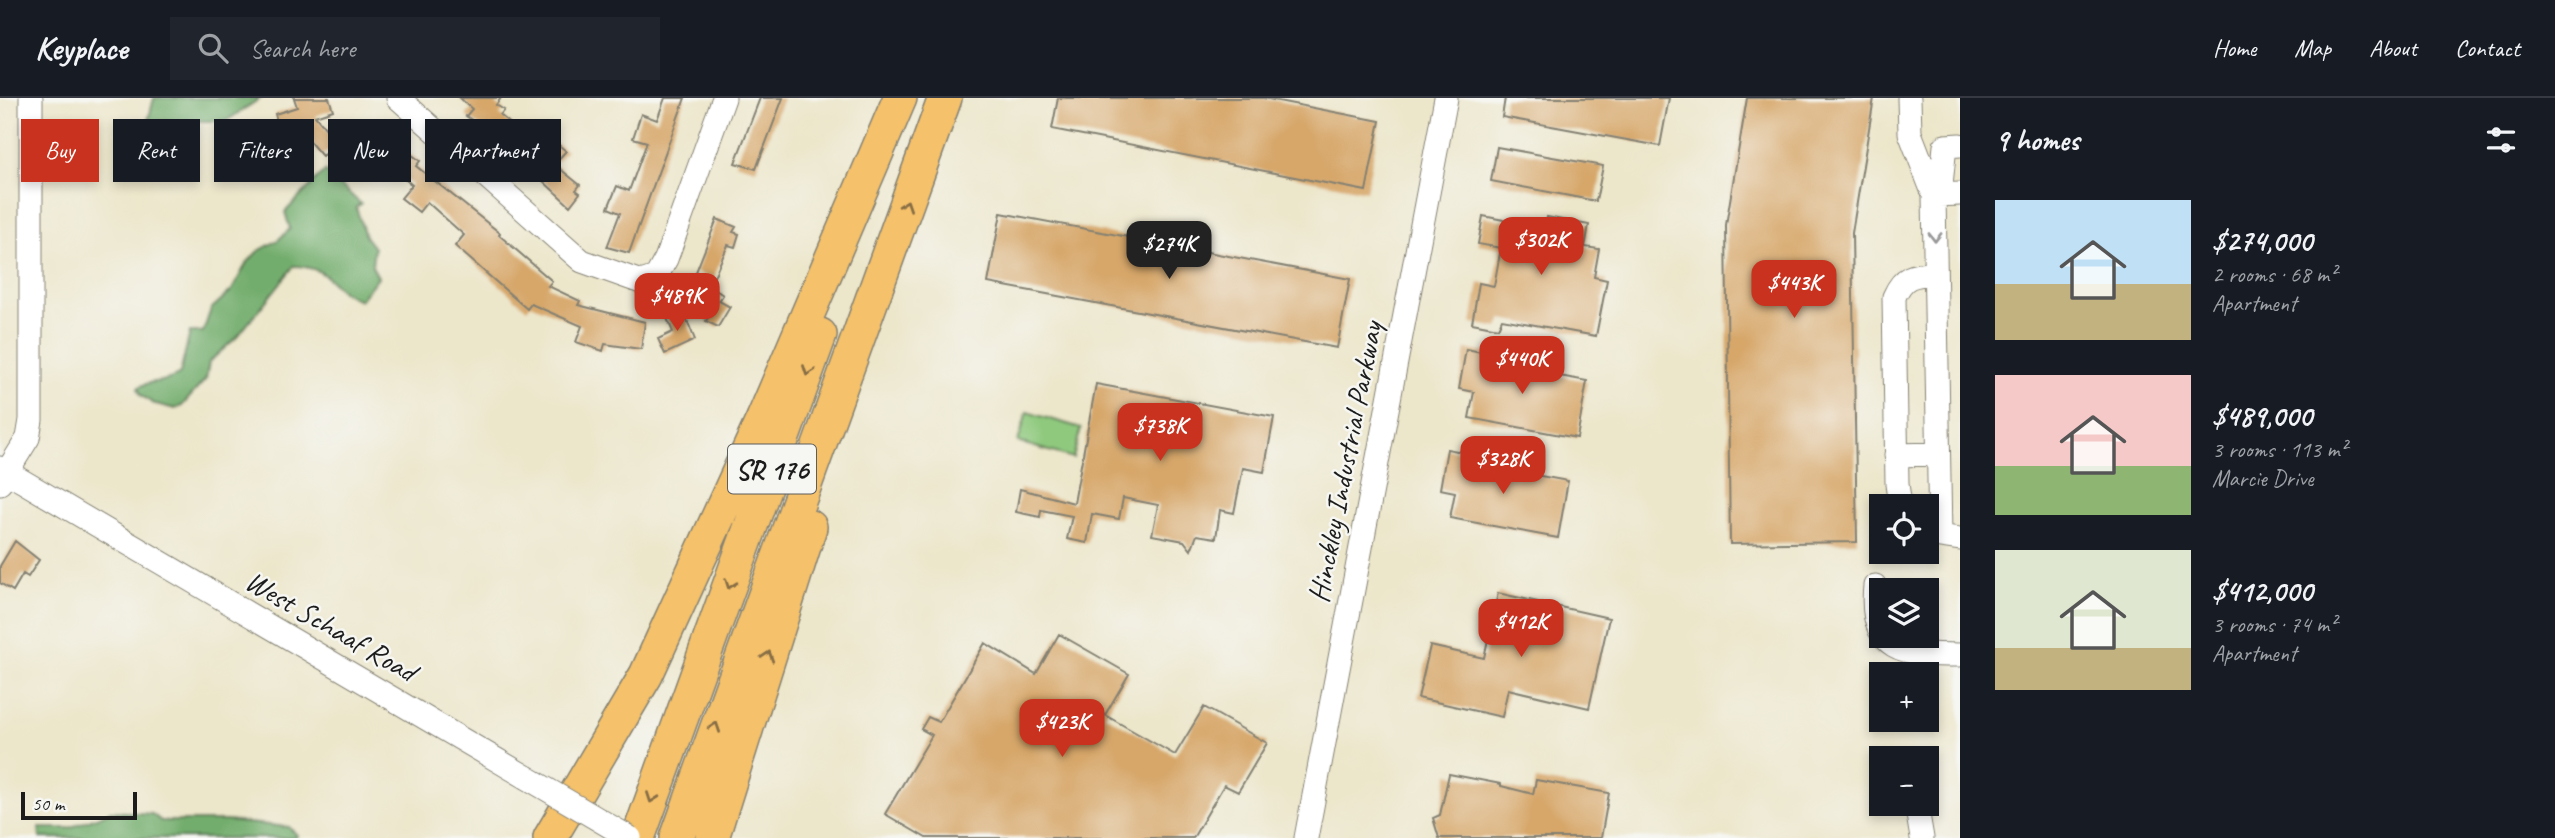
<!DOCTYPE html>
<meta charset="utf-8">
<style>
body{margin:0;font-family:Caveat,sans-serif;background:#20242c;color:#f1f3f6;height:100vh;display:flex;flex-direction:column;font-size:26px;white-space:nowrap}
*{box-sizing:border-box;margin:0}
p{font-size:23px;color:#9ea1a6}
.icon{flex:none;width:38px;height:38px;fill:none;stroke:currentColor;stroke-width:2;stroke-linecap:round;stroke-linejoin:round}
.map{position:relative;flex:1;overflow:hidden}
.panel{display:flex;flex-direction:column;background:#171b24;width:595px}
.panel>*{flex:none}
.hud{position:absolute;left:21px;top:21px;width:665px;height:63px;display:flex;gap:14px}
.fabs{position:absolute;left:1869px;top:396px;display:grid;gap:14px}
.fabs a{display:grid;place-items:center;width:70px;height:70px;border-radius:0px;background:#171b24;box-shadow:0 4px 10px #0003;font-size:35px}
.scale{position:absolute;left:21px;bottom:18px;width:116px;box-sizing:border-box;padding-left:7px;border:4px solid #1c1c1c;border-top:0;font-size:19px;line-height:24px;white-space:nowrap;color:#1c1c1c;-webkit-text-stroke:5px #f6f6f2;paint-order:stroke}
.price{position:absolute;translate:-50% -60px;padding:0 16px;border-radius:14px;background:#c8321e;color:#fff;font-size:23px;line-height:46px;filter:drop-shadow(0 2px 4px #0008)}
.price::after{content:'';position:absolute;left:50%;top:42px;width:21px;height:16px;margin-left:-10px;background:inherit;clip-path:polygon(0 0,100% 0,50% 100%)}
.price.selected{background:#222;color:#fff}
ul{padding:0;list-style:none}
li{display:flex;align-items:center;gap:21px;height:175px;padding:0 35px}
li span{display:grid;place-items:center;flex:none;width:196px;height:140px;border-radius:0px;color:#555}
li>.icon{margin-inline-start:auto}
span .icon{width:84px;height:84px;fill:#fffc;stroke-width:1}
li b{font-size:30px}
h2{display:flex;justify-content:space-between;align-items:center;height:84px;padding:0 35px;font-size:30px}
.pill{padding:0 24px;border-radius:0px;background:#171b24;box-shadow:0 4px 10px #0003;font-size:24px;line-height:63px}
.pill.selected{background:#c8321e;color:#fff}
header{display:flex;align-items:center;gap:42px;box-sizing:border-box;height:98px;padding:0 35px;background:#171b24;border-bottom:2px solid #363941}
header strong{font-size:33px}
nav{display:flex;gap:38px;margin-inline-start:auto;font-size:24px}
.search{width:490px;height:63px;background:#20242c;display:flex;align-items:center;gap:18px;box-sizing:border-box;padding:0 24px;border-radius:0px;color:#9ea1a6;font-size:26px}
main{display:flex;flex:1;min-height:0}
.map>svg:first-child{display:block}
.green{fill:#8fc97e;stroke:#56724d;stroke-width:2}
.forest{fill:#73ad6d;stroke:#486444;stroke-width:2}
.building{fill:#d7a76a}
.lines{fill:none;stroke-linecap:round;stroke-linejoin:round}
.minor-casing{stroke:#848173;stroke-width:25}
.highway-casing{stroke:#848173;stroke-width:36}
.minor{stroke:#fff;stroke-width:23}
.highway{stroke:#f5c16b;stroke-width:33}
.minor-bridge-casing{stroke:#848173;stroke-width:25;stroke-linecap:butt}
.minor-bridge{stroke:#fff;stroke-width:23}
.oneway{stroke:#886e44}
.oneway2{stroke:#999}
.labels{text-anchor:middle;stroke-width:5;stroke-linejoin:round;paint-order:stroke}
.shield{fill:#f6f6f2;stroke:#5d5d5c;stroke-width:2}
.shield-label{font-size:28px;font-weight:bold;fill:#1c1c1c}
.street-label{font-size:30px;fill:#1c1c1c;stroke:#f6f6f2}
</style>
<header>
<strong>Keyplace</strong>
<div class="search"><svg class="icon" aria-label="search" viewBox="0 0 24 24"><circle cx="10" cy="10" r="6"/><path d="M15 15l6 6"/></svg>Search here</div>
<nav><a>Home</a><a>Map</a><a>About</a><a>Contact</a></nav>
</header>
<main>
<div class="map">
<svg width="1960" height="740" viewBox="0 0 1960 740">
<rect width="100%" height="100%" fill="#f6f6f2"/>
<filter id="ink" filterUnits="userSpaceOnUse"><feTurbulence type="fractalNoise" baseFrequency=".0143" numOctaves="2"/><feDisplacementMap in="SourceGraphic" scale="14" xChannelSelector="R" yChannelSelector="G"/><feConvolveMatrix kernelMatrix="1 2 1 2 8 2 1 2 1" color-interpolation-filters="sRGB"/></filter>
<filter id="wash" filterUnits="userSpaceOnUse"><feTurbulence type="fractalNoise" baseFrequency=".00686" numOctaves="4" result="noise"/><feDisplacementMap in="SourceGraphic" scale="28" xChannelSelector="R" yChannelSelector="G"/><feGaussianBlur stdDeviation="1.57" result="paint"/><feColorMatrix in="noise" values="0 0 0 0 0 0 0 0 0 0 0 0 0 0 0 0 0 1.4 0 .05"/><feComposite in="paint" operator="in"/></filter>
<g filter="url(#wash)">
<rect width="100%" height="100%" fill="#ece6ca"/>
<!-- green -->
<path class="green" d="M1027,314L1081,330L1073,360L1018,344Z"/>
<!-- forest -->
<path class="forest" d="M154,0H261L226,23H148Z
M325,73L361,106L356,109L365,138L374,150L372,168L378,179L360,202C327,191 333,169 294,168L238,238L209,264L206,281L182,308L175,311L152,305L141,297L138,290C149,281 163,287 180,276L190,234H203L211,211L232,192L246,166L257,154L278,142L290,131L285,114Z
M111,713L152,716L161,723H227L289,729L297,737L296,740H40L39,730H69Z"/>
<g id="blocks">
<!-- building -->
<path class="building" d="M294,0H329L333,12L315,18L338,45L322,58L296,28L280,33L275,16L297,9Z
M460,0H501L496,7L504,12L500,17L526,39L512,56L494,41L496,39L466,18L472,11Z
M665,0H685L629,155L607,149L620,115L608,110L617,88L629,93L647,44L633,40L641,16L657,22Z
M760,0H783L756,71L735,65Z
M1058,0H1263L1380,23L1366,93L1052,31Z
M1505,0H1669L1660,48L1502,19Z
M1747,0H1874L1852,135L1857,444L1730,446L1726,127Z
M543,34L566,53L554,66L580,87L576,92L580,95L570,108L530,71L539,60L529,51Z
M357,36L370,48L379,37L397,52L400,48L420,63L416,68L500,135L499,137L552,183L548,188L580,203L578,207L645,224L641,251L605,246L603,253L576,244L582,228L531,206L527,211L455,148L464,137L427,104L419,114L401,100L412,87L379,60L369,72L358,62L362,58L348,44Z
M1497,49L1603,68L1596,103L1491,83Z
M1001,115L1350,181L1337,250L988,185Z
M1483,118L1545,130L1547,119L1589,127L1585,149L1599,151L1594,179L1607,182L1596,238L1502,221L1498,230L1472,225L1479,185L1494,188L1501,150L1478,146Z
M717,121L736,129L733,134L739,136L735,149L728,147L713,181L696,174Z
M703,183L723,197L719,203L730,209L718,229L706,223L713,211L693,197Z
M683,212L695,242L665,256L658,241L673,234L666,218Z
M1466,251L1492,256L1494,266L1587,283L1577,340L1469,320L1474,294L1459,291Z
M1096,286L1274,319L1264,374L1243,370L1234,415L1220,412L1216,440L1197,437L1191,452L1184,443L1152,437L1158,407L1123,400L1119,421L1092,416L1087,445L1067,441L1072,418L1041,412L1040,419L1016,414L1020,391L1074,405Z
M1447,351L1473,356L1475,366L1568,383L1558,440L1450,420L1455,394L1440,391Z
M15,443L39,462L28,479L23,476L13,493L0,485V468Z
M1498,495L1609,520L1589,610L1508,591L1502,619L1418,600L1430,548L1484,560Z
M1059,536L1129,576L1105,617L1175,657L1204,609L1267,645L1238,694L1224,687L1193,740H926L885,716L932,637L921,631L928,619L939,624L985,545L1036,576Z
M1449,676L1501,686V688L1533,696L1536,682L1609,695L1601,740H1439L1433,720L1440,717Z"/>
</g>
</g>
<g filter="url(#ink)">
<use href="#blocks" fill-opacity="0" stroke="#848173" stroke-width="2"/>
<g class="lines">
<!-- minor casing -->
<g class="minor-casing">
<path id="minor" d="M398,0L582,163L641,184L656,179L666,161L724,0
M1909,0L1910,35L1934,97
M1940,96L1945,48L1960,47
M1960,96L1934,97L1940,438L1960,441
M1896,357L1938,356
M0,370L526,679
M0,385L28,340L31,322V0
M1900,408L1897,386L1894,199C1903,178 1913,176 1935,176
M1875,488C1868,554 1904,557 1960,557
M1916,705L1922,740
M1306,740L1446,0"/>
</g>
<!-- highway casing -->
<g class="highway-casing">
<path id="highway" d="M550,740L646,577L763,321L900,0
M638,740L820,237
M677,740L945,0
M712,740L810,429"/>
</g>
<!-- minor -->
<use href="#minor" class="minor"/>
<!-- highway -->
<use href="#highway" class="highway"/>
<!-- minor-bridge casing -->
<g class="minor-bridge-casing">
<path id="minor-bridge" d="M526,679L630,740"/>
</g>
<!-- minor-bridge -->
<use href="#minor-bridge" class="minor-bridge"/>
</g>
<!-- one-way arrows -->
<defs><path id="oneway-chevron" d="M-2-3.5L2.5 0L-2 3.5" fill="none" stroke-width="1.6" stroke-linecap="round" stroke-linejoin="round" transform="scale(1.75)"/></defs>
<g class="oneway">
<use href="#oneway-chevron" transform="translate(906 107) rotate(-71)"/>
<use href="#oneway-chevron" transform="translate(808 273) rotate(110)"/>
<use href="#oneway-chevron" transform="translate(730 486) rotate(110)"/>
<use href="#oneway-chevron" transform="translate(768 558) rotate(-72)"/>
<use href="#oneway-chevron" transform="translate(715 629) rotate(-71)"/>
<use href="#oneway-chevron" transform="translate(652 700) rotate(110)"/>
</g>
<use class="oneway2" href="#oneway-chevron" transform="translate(1935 139) rotate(90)"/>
</g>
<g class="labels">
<!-- shield labels -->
<rect class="shield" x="728" y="346.5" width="88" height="49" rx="5"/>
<g class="shield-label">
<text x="772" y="381">SR 176</text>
</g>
<!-- street labels -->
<g class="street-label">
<text transform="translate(1345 364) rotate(-79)" y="10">Hinckley Industrial Parkway</text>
<text transform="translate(331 528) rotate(30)" y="10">West Schaaf Road</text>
</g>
</g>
</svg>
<div class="fabs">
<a><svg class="icon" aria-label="locate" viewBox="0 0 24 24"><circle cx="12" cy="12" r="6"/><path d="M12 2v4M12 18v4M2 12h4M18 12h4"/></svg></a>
<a><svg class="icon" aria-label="layers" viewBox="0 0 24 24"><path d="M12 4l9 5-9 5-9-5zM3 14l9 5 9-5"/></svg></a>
<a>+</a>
<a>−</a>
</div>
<div class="scale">50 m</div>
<b class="price" style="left:1541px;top:179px">$302K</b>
<b class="price selected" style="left:1169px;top:183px">$274K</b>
<b class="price" style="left:1794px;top:222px">$443K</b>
<b class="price" style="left:677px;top:235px">$489K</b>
<b class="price" style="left:1522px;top:298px">$440K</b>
<b class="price" style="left:1160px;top:365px">$738K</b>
<b class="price" style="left:1503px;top:398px">$328K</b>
<b class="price" style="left:1521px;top:561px">$412K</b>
<b class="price" style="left:1062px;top:661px">$423K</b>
<div class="hud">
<a class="pill selected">Buy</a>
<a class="pill">Rent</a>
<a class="pill">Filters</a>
<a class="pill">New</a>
<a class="pill">Apartment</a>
</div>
</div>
<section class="panel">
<h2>9 homes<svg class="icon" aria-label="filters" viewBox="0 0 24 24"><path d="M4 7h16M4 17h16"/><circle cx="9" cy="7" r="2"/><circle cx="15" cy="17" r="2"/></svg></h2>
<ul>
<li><span style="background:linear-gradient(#bfe0f5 60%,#c2b280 0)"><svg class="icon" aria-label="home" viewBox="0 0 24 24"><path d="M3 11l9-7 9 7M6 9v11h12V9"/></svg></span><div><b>$274,000</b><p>2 rooms · 68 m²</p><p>Apartment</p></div></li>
<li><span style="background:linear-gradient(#f6c9c9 65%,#8fb573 0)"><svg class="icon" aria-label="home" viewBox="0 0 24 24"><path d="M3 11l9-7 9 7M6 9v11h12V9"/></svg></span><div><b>$489,000</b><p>3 rooms · 113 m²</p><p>Marcie Drive</p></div></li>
<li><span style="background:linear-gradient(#dfe7d0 70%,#c2b280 0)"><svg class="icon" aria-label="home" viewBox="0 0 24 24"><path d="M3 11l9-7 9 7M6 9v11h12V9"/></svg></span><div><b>$412,000</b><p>3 rooms · 74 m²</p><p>Apartment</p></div></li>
</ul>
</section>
</main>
